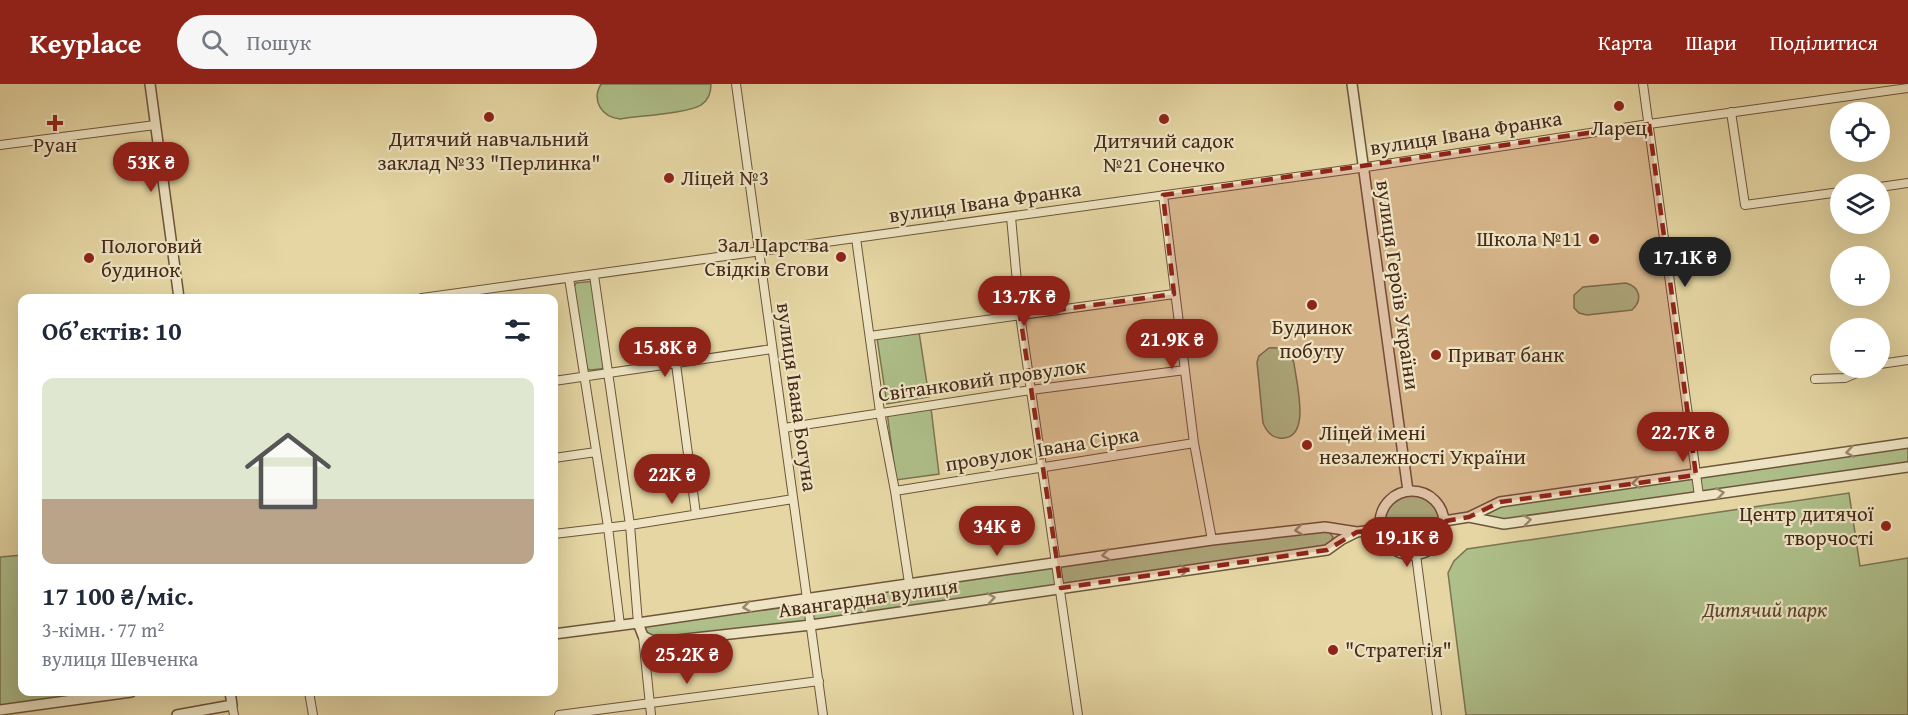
<!DOCTYPE html>
<html lang="uk">
<meta charset="utf-8">
<style>
body{margin:0;font-family:"Gentium Book Plus",serif;background:#f6f6f7;color:#1f2937;height:100vh;display:flex;flex-direction:column;font-size:22px;white-space:nowrap}
*{box-sizing:border-box;margin:0}
p{font-size:20px;color:#747a83}
.icon{flex:none;width:33px;height:33px;fill:none;stroke:currentColor;stroke-width:2;stroke-linecap:round;stroke-linejoin:round}
.map{position:relative;flex:1;overflow:hidden}
.side{position:absolute;left:18px;top:210px;width:540px;height:402px;display:flex;flex-direction:column;background:#fff;border-radius:12px;box-shadow:0 6px 24px #0002}
.side>*{flex:none}
.controls{position:absolute;left:1830px;top:18px;display:grid;gap:12px}
.controls a{display:grid;place-items:center;width:60px;height:60px;border-radius:50%;background:#fff;box-shadow:0 6px 24px #0002;font-size:30px}
.price{position:absolute;translate:-50% -51px;padding:0 14px;border-radius:21px;background:#8f2418;color:#fff;font-size:20px;line-height:39px;filter:drop-shadow(0 2px 3px #0008)}
.price::after{content:'';position:absolute;left:50%;top:36px;width:18px;height:14px;margin-left:-9px;background:inherit;clip-path:polygon(0 0,100% 0,50% 100%)}
.price.active{background:#222;color:#fff}
ul{padding:0;list-style:none}
li{display:grid;align-content:center;gap:12px;height:318px;padding:0 24px}
li span{display:grid;place-items:center;height:186px;border-radius:12px;color:#555}
li>.icon{margin-inline-start:auto}
span .icon{width:108px;height:108px;fill:#fffc;stroke-width:1}
li b{font-size:26px}
h2{display:flex;justify-content:space-between;align-items:center;height:72px;padding:0 24px;font-size:26px}
header{display:flex;align-items:center;gap:36px;box-sizing:border-box;height:84px;padding:0 30px;background:#8f2418;color:#fff}
header strong{font-size:28px}
nav{display:flex;gap:33px;margin-inline-start:auto;font-size:21px}
.search{width:420px;height:54px;background:#f6f6f7;display:flex;align-items:center;gap:15px;box-sizing:border-box;padding:0 21px;border-radius:33px;color:#747a83;font-size:22px}
.map>svg:first-child{display:block}
.green{fill:#aebf8a;stroke:#7a7452;stroke-width:1.5}
.lines{fill:none;stroke-linecap:round;stroke-linejoin:round}
.minor-casing{stroke:#6e553c;stroke-width:10}
.tertiary-casing{stroke:#6e553c;stroke-width:12}
.minor{stroke:#eee4c3;stroke-width:8}
.tertiary{stroke:#eee4c3;stroke-width:9}
.oneway{stroke:#9a876e}
.marked{fill:#8f2418;fill-opacity:0.2;stroke:#8f2418;stroke-width:4.5;stroke-dasharray:12 8;stroke-linejoin:round}
.poi-dot{fill:#8f2418;stroke:#eee4c3;stroke-width:2}
.labels{text-anchor:middle;stroke-width:4.5;stroke-linejoin:round;paint-order:stroke}
.poi-label{font-size:21px;fill:#472a1a;stroke:#eee4c3}
.street-label{font-size:21px;fill:#472a1a;stroke:#eee4c3}
.park-label{font-size:21px;font-style:italic;fill:#5c4830;stroke:#eee4c3}
</style>
<header>
<strong>Keyplace</strong>
<div class="search"><svg class="icon" aria-label="search" viewBox="0 0 24 24"><circle cx="10" cy="10" r="6"/><path d="M15 15l6 6"/></svg>Пошук</div>
<nav><a>Карта</a><a>Шари</a><a>Поділитися</a></nav>
</header>
<div class="map">
<svg width="1908" height="631" viewBox="0 0 1908 631">
<rect width="100%" height="100%" fill="#e5d6a3"/>
<filter id="stains"><feTurbulence type="fractalNoise" baseFrequency=".00333" numOctaves="4"/><feColorMatrix values="0 0 0 0 .2 0 0 0 0 .09 0 0 0 0 .02 0 0 0 .5 -.17"/></filter>
<radialGradient id="worn" r=".72"><stop offset=".6" stop-color="#630" stop-opacity="0"/><stop offset="1" stop-color="#630" stop-opacity=".3"/></radialGradient>
<!-- green -->
<path class="green" d="M601,0H711C711,8 709,16 701,21C689,29 638,32 620,35C602,33 591,17 601,0Z
M595,197L608,284L591,286L587,285L574,203L576,199Z
M1626,199C1640,203 1643,216 1632,226L1587,231L1579,229L1574,224V211L1583,203Z
M919,248L929,313L887,320L877,254Z
M1269,264C1282,263 1290,267 1294,279C1296,298 1313,358 1279,354C1270,353 1266,346 1263,339L1257,278L1259,272Z
M931,324L939,390L896,396L887,328Z
M1908,359V383L1504,440L1469,433L1500,418Z
M1849,409L1860,482L1908,474V631H1466L1448,489L1454,477L1467,465Z
M1384 439a28 28 0 1 1 56 0a28 28 0 1 1-56 0Z
M1325,443L1333,453L1327,466L811,541L651,556L638,539Z
M22,471V608H122L0,623V473Z"/>
<g class="lines">
<!-- minor casing -->
<g class="minor-casing">
<path id="minor" d="M736,0L823,631
M1643,0L1699,412
M1731,28L1745,121L1840,108
M0,61L155,41
M1880,103L1908,99
M1163,111L1194,359L1212,456
M1011,133L1020,231L1078,631
M856,154L880,328L895,407L909,499
M594,191L630,441L638,539
M569,194L608,443L620,541
M422,214L1353,85L1649,40L1908,4
M870,252L1174,210
M676,280L696,430
M1880,280L1908,276
M1815,295L1845,294L1868,284
M554,297L772,265
M784,344L1031,306L1185,286
M554,374L596,368
M895,407L1194,359
M554,450L630,441L793,415
M1416,471L1437,631
M643,552L651,631
M309,608L313,631
M232,621L234,631
M559,631L819,597"/>
</g>
<!-- tertiary casing -->
<g class="tertiary-casing">
<path id="tertiary" d="M150,0L179,214
M1352,0L1408,407
M1380 439a32 32 0 1 1 64 0a32 32 0 1 1-64 0Z
M1469,433L1504,440L1908,383
M1444,437L1469,433L1500,418L1908,359
M638,539L1212,456L1325,443L1357,448L1381,445
M554,550L638,539L643,552L651,556L668,557L811,541L1327,466L1341,456L1357,448
M0,626L131,608
M177,631L232,621L230,608"/>
</g>
<!-- minor -->
<use href="#minor" class="minor"/>
<!-- tertiary -->
<use href="#tertiary" class="tertiary"/>
</g>
<!-- one-way arrows -->
<defs><path id="oneway-chevron" d="M-2-3.5L2.5 0L-2 3.5" fill="none" stroke-width="1.6" stroke-linecap="round" stroke-linejoin="round" transform="scale(1.5)"/></defs>
<g class="oneway">
<use href="#oneway-chevron" transform="translate(1850 368) rotate(171)"/>
<use href="#oneway-chevron" transform="translate(1636 399) rotate(172)"/>
<use href="#oneway-chevron" transform="translate(1720 409) rotate(-8)"/>
<use href="#oneway-chevron" transform="translate(1527 436) rotate(-8)"/>
<use href="#oneway-chevron" transform="translate(1299 446) rotate(173)"/>
<use href="#oneway-chevron" transform="translate(1106 471) rotate(172)"/>
<use href="#oneway-chevron" transform="translate(1184 486) rotate(-8)"/>
<use href="#oneway-chevron" transform="translate(991 514) rotate(-8)"/>
<use href="#oneway-chevron" transform="translate(747 523) rotate(171)"/>
</g>
<!-- marked area -->
<path class="marked" d="M1649,40L1696,391L1500,418L1469,433L1446,437L1437,459L1417,470L1393,465L1378,446L1357,448L1327,466L1061,504L1020,231L1174,210L1163,111Z"/>
<!-- markers -->
<g class="poi-dot">
<circle cx="1619" cy="22" r="6"/>
<circle cx="489" cy="33" r="6"/>
<circle cx="1164" cy="35" r="6"/>
<path d="M52 30h6v6h6v6h-6v6h-6v-6h-6v-6h6z"/>
<circle cx="669" cy="94" r="6"/>
<circle cx="1594" cy="155" r="6"/>
<circle cx="841" cy="173" r="6"/>
<circle cx="89" cy="174" r="6"/>
<circle cx="1312" cy="221" r="6"/>
<circle cx="1436" cy="271" r="6"/>
<circle cx="1307" cy="361" r="6"/>
<circle cx="1886" cy="442" r="6"/>
<circle cx="1333" cy="566" r="6"/>
</g>
<g class="labels">
<!-- poi labels -->
<g class="poi-label">
<text x="1619" y="51">Ларец</text>
<text x="489" y="62">Дитячий навчальний<tspan x="489" dy="24">заклад №33 "Перлинка"</tspan></text>
<text x="1164" y="64">Дитячий садок<tspan x="1164" dy="24">№21 Сонечко</tspan></text>
<text x="55" y="68">Руан</text>
<text x="681" y="101" text-anchor="start">Ліцей №3</text>
<text x="1582" y="162" text-anchor="end">Школа №11</text>
<text x="829" y="168" text-anchor="end">Зал Царства<tspan x="829" dy="24">Свідків Єгови</tspan></text>
<text x="101" y="169" text-anchor="start">Пологовий<tspan x="101" dy="24">будинок</tspan></text>
<text x="1312" y="250">Будинок<tspan x="1312" dy="24">побуту</tspan></text>
<text x="1448" y="278" text-anchor="start">Приват банк</text>
<text x="1319" y="356" text-anchor="start">Ліцей імені<tspan x="1319" dy="24">незалежності України</tspan></text>
<text x="1874" y="437" text-anchor="end">Центр дитячої<tspan x="1874" dy="24">творчості</tspan></text>
<text x="1345" y="573" text-anchor="start">"Стратегія"</text>
</g>
<!-- street labels -->
<g class="street-label">
<text transform="translate(1466 49) rotate(-9)" y="7">вулиця Івана Франка</text>
<text transform="translate(985 118) rotate(-8)" y="7">вулиця Івана Франка</text>
<text transform="translate(1398 201) rotate(82)" y="7">вулиця Героїв України</text>
<text transform="translate(982 296) rotate(-8)" y="7">Світанковий провулок</text>
<text transform="translate(797 313) rotate(82)" y="7">вулиця Івана Богуна</text>
<text transform="translate(1042 365) rotate(-9)" y="7">провулок Івана Сірка</text>
<text transform="translate(868 514) rotate(-8)" y="7">Авангардна вулиця</text>
</g>
<!-- park labels -->
<g class="park-label">
<text x="1765" y="533">Дитячий парк</text>
</g>
</g>
<rect width="100%" height="100%" filter="url(#stains)"/>
<rect width="100%" height="100%" fill="url(#worn)"/>
</svg>
<div class="controls">
<a><svg class="icon" aria-label="locate" viewBox="0 0 24 24"><circle cx="12" cy="12" r="6"/><path d="M12 2v4M12 18v4M2 12h4M18 12h4"/></svg></a>
<a><svg class="icon" aria-label="layers" viewBox="0 0 24 24"><path d="M12 4l9 5-9 5-9-5zM3 14l9 5 9-5"/></svg></a>
<a>+</a>
<a>−</a>
</div>
<b class="price" style="left:151px;top:109px">53K ₴</b>
<b class="price active" style="left:1685px;top:204px">17.1K ₴</b>
<b class="price" style="left:1024px;top:243px">13.7K ₴</b>
<b class="price" style="left:1172px;top:286px">21.9K ₴</b>
<b class="price" style="left:665px;top:294px">15.8K ₴</b>
<b class="price" style="left:1683px;top:379px">22.7K ₴</b>
<b class="price" style="left:672px;top:421px">22K ₴</b>
<b class="price" style="left:997px;top:473px">34K ₴</b>
<b class="price" style="left:1407px;top:484px">19.1K ₴</b>
<b class="price" style="left:687px;top:601px">25.2K ₴</b>
<section class="side">
<h2>Об’єктів: 10<svg class="icon" aria-label="filters" viewBox="0 0 24 24"><path d="M4 7h16M4 17h16"/><circle cx="9" cy="7" r="2"/><circle cx="15" cy="17" r="2"/></svg></h2>
<ul>
<li><span style="background:linear-gradient(#dfe7d0 65%,#b9a48a 0)"><svg class="icon" aria-label="home" viewBox="0 0 24 24"><path d="M3 11l9-7 9 7M6 9v11h12V9"/></svg></span><div><b>17 100 ₴/міс.</b><p>3-кімн. · 77 m²</p><p>вулиця Шевченка</p></div></li>
</ul>
</section>
</div>
